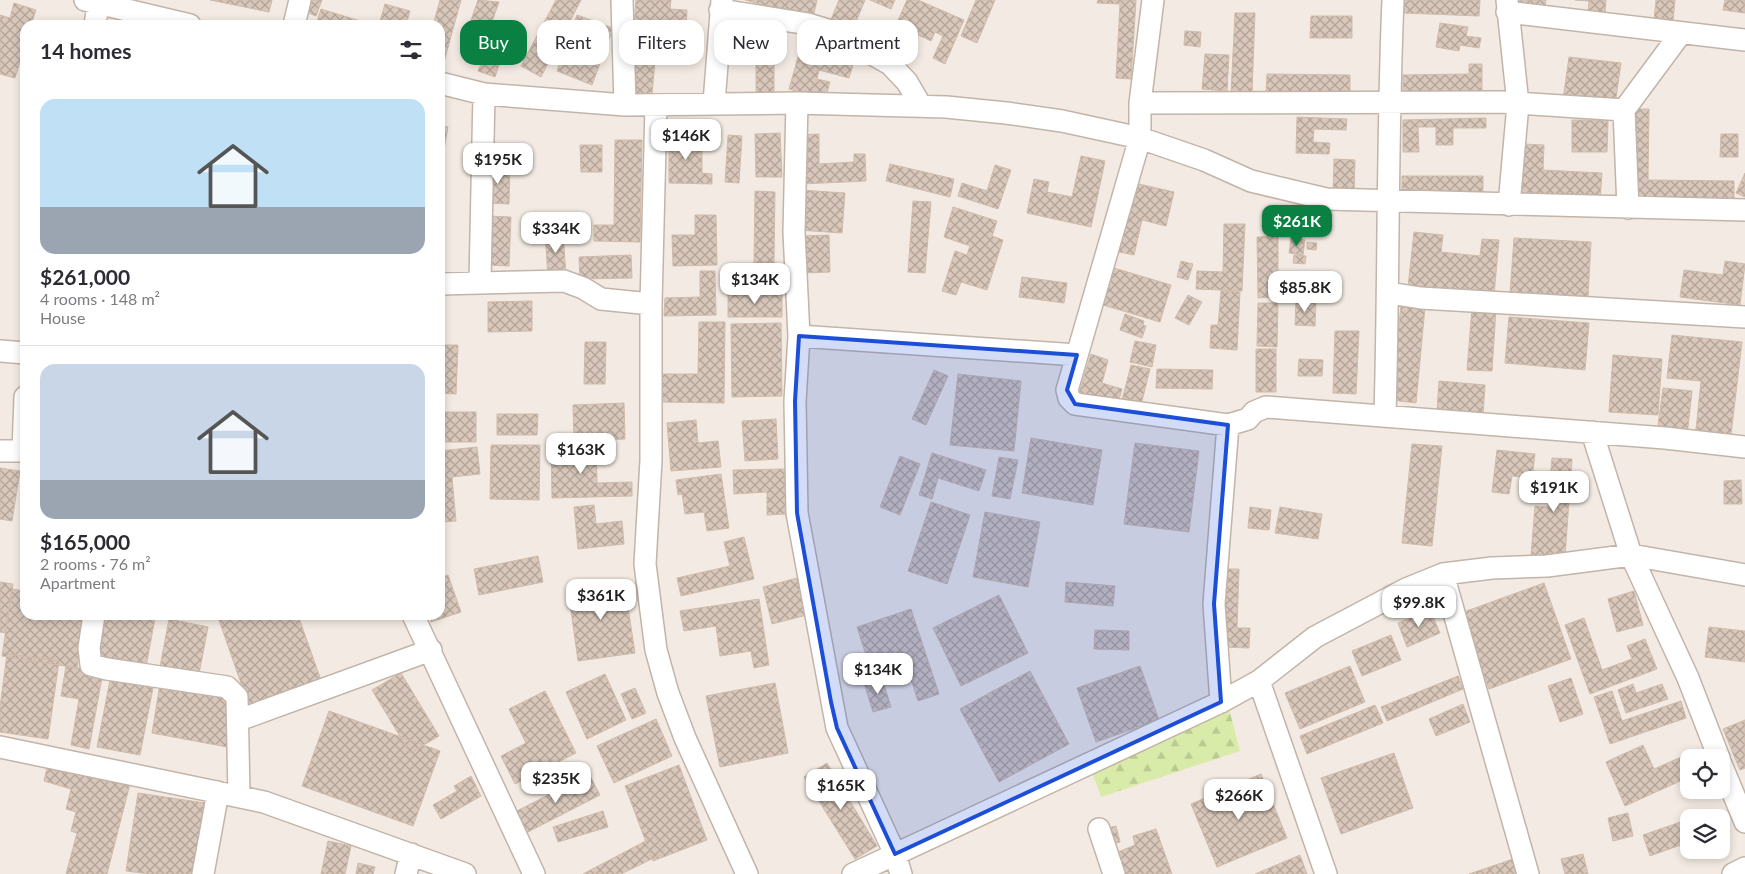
<!DOCTYPE html>
<meta charset="utf-8">
<style>
body{margin:0;font-family:Lato,sans-serif;background:#f7f7f7;color:#2b2b33;height:100vh;display:flex;flex-direction:column;font-size:19px;white-space:nowrap}
*{box-sizing:border-box;margin:0}
p{font-size:16px;color:#7c7c81}
.icon{flex:none;width:28px;height:28px;fill:none;stroke:currentColor;stroke-width:2;stroke-linecap:round;stroke-linejoin:round}
.map{position:relative;flex:1;overflow:hidden}
.drawer{position:absolute;left:20px;top:20px;width:425px;height:600px;display:flex;flex-direction:column;background:#fff;border-radius:15px;box-shadow:0 2px 8px #0003}
.drawer>*{flex:none}
.banner{position:absolute;left:460px;top:20px;width:475px;height:45px;display:flex;gap:10px}
.buttons{position:absolute;left:1680px;top:749px;display:grid;gap:10px}
.buttons a{display:grid;place-items:center;width:50px;height:50px;border-radius:10px;background:#fff;box-shadow:0 2px 8px #0003;font-size:25px}
.price{position:absolute;translate:-50% -42px;padding:0 11px;border-radius:10px;background:#fff;color:#222;font-size:16px;line-height:32px;filter:drop-shadow(0 1px 2px #0008)}
.price::after{content:'';position:absolute;left:50%;top:30px;width:15px;height:11px;margin-left:-8px;background:inherit;clip-path:polygon(0 0,100% 0,50% 100%)}
.price.on{background:#0b8043;color:#fff}
ul{padding:0;list-style:none}
li{display:grid;align-content:center;gap:10px;height:265px;padding:0 20px}
li+li{border-top:1px solid #e1e1e2}
li span{display:grid;place-items:center;height:155px;border-radius:15px;color:#555}
li>.icon{margin-inline-start:auto}
span .icon{width:90px;height:90px;fill:#fffc;stroke-width:1}
li b{font-size:21px}
h2{display:flex;justify-content:space-between;align-items:center;height:60px;padding:0 20px;font-size:21px}
.tag{padding:0 18px;border-radius:15px;background:#fff;box-shadow:0 2px 8px #0003;font-size:18px;line-height:45px}
.tag.on{background:#0b8043;color:#fff}
.map>svg:first-child{display:block}
.forest{fill:url(#forest-firs)}
.building{fill:url(#building-cross-hatch);stroke:#d0bbaa}
.lines{fill:none;stroke-linecap:round;stroke-linejoin:round}
.minor-casing{stroke:#c2b4a8;stroke-width:24}
.minor{stroke:#fff;stroke-width:21}
.marked{fill:#1d4ed8;fill-opacity:0.2;stroke:#1d4ed8;stroke-width:4;stroke-linejoin:round}
</style>
<div class="map">
<svg width="1745" height="874" viewBox="0 0 1745 874">
<defs>
<pattern id="forest-firs" width="22" height="20" patternUnits="userSpaceOnUse" patternTransform="scale(1.25)"><rect width="22" height="20" fill="#d8eba8"/><path d="M5 1l3.5 6h-7zM16 11l3.5 6h-7z" fill="#bbca91"/></pattern>
<pattern id="building-cross-hatch" width="8" height="8" patternUnits="userSpaceOnUse" patternTransform="scale(1.25)"><rect width="8" height="8" fill="#d8c7ba"/><path d="M0 0l8 8M0 8l8-8" fill="none" stroke="#b1a398"/></pattern>
</defs>
<rect width="100%" height="100%" fill="#f3ebe3"/>
<!-- forest -->
<path class="forest" d="M1228,705L1240,751L1101,797L1091,769Z"/>
<!-- building -->
<path class="building" d="M210,0H272L269,12Z
M301,0H322L316,16L298,9Z
M440,0H461L442,69L440,68V25H433Z
M478,0L499,2L487,36L506,43L495,77L478,71L483,60L460,52Z
M556,0H581L541,77L521,66Z
M636,0H671L670,9L687,10L686,30L634,27Z
M745,0H817L813,18Z
M839,0H865L850,36L828,27Z
M870,0H895L891,9Z
M907,0H918L964,20L945,64L933,58L943,36L935,32L931,41L916,34L906,60L885,50Z
M976,0H995L977,43L961,36Z
M1098,0H1136L1131,79L1116,78L1120,4L1097,3Z
M1404,0H1480L1479,16L1404,13Z
M1520,0H1546L1545,6L1519,4Z
M1575,0H1606L1605,15L1588,14L1589,1Z
M1656,0H1675L1673,21L1654,19Z
M1725,0H1745V13L1723,10Z
M14,3L36,10L31,25H25V45L15,78L0,74V15L10,18Z
M385,4L410,11L406,25H379Z
M321,9L370,24L339,25L329,20L327,25H316Z
M1235,13H1255L1252,94L1231,93Z
M577,15L613,28L592,85L557,71Z
M1311,16H1352V38H1310Z
M1440,23L1468,27L1466,36L1481,38L1479,48L1460,45L1459,51L1436,47Z
M1185,31L1201,32L1200,47L1184,45Z
M634,33L687,36L686,63L655,62L652,94L631,93Z
M756,44H774V93L756,94Z
M800,50L853,65L849,78L819,70L817,79L830,82L825,100L789,89Z
M1205,54L1229,55L1227,91L1202,89Z
M1569,57L1621,63L1615,105L1563,99Z
M1469,64H1482V92L1403,94V75L1469,74Z
M1267,74L1350,75V94L1266,93Z
M1631,109H1649L1648,180L1734,181V201H1630Z
M1297,117L1347,119L1346,130L1314,129L1313,142L1330,143L1329,154L1296,153Z
M1486,118V128H1453V145H1436V127H1418L1419,152H1403V120Z
M1572,120H1608L1607,152H1572Z
M440,125L448,127L442,161L440,160Z
M669,130H683V141H702V173L712,174V184L669,183Z
M780,133L782,177H756L755,134Z
M819,134V164L854,162V154H865L866,181L801,184L800,135Z
M1721,134H1738V157H1720Z
M728,135L742,136L739,183L725,182Z
M615,140H642L640,242L594,241V225H614Z
M1523,144L1544,145L1543,170L1602,173L1600,202L1520,199Z
M580,145H602V172H581Z
M1081,156L1105,161L1091,227L1027,213L1034,179L1049,182L1047,192L1072,197Z
M1334,159L1355,160L1354,197L1333,196Z
M890,164L954,179L950,197L886,181Z
M488,165L510,166L509,204L486,203Z
M995,165L1011,170L998,209L958,196L962,183L987,191Z
M1745,173V197L1736,193Z
M1402,176H1483V197H1402Z
M1130,182L1174,192L1166,226L1142,220L1134,255L1114,251Z
M800,190L845,193L842,233L797,230Z
M755,191L775,192L774,263H754Z
M913,201L931,202L925,273L908,272Z
M953,207L997,221L992,236L1003,240L987,290L961,282L956,295L942,291L955,251L967,255L970,246L944,237Z
M695,215H716L717,265L673,266L672,235H695Z
M488,216L511,217L509,266L486,265Z
M1224,224H1245L1242,291L1196,289L1197,271L1223,272Z
M563,231L566,276L548,277L545,233Z
M1414,232L1443,235L1441,252L1480,256L1482,239L1499,240L1494,295L1408,287Z
M829,235L830,272L804,273L803,236Z
M1278,236V297L1258,298L1257,237Z
M1291,238L1305,240L1303,255L1289,253Z
M1514,238L1591,242L1588,297L1510,293Z
M1307,242L1317,243L1316,250L1307,249Z
M631,255L632,278L580,279L579,257Z
M1294,255L1306,256L1305,264L1293,263Z
M1181,261L1193,264L1188,280L1177,277Z
M1725,261L1745,264L1740,305L1680,297L1684,270L1723,275Z
M1114,268L1171,285L1160,322L1103,305Z
M700,271H715L716,315L664,316L665,298L700,297Z
M1022,277L1067,283L1064,303L1019,297Z
M1221,291L1240,292L1237,350L1210,348L1211,325H1218Z
M782,292V317H728V293Z
M1188,295L1202,302L1189,325L1175,318Z
M1296,300L1316,301L1315,326L1295,325Z
M532,301V331L488,332V302Z
M1258,303H1278L1277,347L1257,346Z
M1401,304L1425,307L1416,403L1392,400Z
M1472,308L1496,310L1492,371L1467,370Z
M1125,314L1144,321L1143,325L1146,326L1142,338L1120,330Z
M1509,317L1589,323L1585,370L1505,363Z
M699,322H725L724,403L660,402V374H698Z
M781,323L782,396L732,397L731,324Z
M1335,331H1359L1356,394L1333,393Z
M1672,335L1742,342L1730,443L1695,439L1701,381L1667,378Z
M1135,341L1156,345L1152,367L1130,362Z
M585,342H606L605,384H584Z
M440,345H458L456,394L440,393Z
M1256,349H1276V392H1256Z
M1091,354L1108,360L1102,383L1122,389L1117,407L1078,396Z
M1613,355L1662,359L1658,415L1609,412Z
M1299,359L1323,360L1322,376H1298Z
M1131,365L1150,369L1141,405L1122,400Z
M1157,369L1213,370L1212,389L1156,388Z
M934,370L948,376L926,425L912,419Z
M958,374L1021,381L1014,451L950,445Z
M1439,381L1485,385L1483,415L1437,411Z
M1663,388L1692,391L1687,436L1657,433Z
M624,403L625,439L574,441L573,405Z
M440,412H476V442H440Z
M497,414H538L537,435H497Z
M776,419L778,459L745,461L742,421Z
M696,420L698,443L718,441L721,467L671,471L667,423Z
M1031,438L1102,450L1093,505L1022,493Z
M1135,443L1199,451L1189,532L1124,524Z
M1412,444L1442,446L1432,546L1402,543Z
M491,445H540L539,500L490,499Z
M596,445L597,483L632,482V496L552,498L551,446Z
M477,447L480,474L452,477L456,521L440,522V451Z
M1497,450L1535,454L1532,478L1512,476L1509,494L1492,492Z
M932,453L986,470L979,491L938,478L932,499L919,495Z
M900,456L920,464L900,515L880,507Z
M999,457L1018,460L1010,499L992,496Z
M1552,458L1572,459L1565,557L1531,555L1535,506L1548,507Z
M0,468L20,471L12,521L0,519Z
M785,469L786,514L767,515V492L734,494L733,470Z
M721,474L729,528L707,531L704,512L685,514L682,494L678,495L676,480Z
M1741,480L1742,504H1724V481Z
M931,502L970,515L947,584L908,571Z
M594,505L596,524L622,521L624,544L578,549L574,507Z
M1250,507L1271,510L1269,530L1248,528Z
M1280,507L1322,514L1318,539L1275,533Z
M985,512L1040,522L1028,587L973,577Z
M744,537L754,579L681,596L677,578L730,566L724,542Z
M538,556L543,582L479,595L474,569Z
M1224,569H1239L1237,628H1250L1249,648L1221,647Z
M448,575L461,612L431,622L429,615H440V578Z
M797,578L807,615L772,624L763,587Z
M624,581L635,653L578,661L568,589Z
M0,582L13,584L5,633L0,632Z
M1066,582L1115,586L1113,606L1065,602Z
M1544,583L1571,659L1489,689L1461,613Z
M12,589L25,591V615H85L77,668L2,656Z
M1634,591L1643,625L1617,632L1608,599Z
M999,595L1028,653L961,686L933,628Z
M759,599L769,665L754,668L751,651L720,656L716,626L684,631L680,611Z
M911,609L939,694L918,701L903,655L875,665L871,653L866,655L857,627Z
M1430,610L1440,633L1407,647L1398,623Z
M106,615H137L155,618L146,667L98,658Z
M234,615H298L323,686L251,712L219,620Z
M1584,618L1602,670L1632,659L1627,646L1645,639L1657,669L1590,694L1565,625Z
M169,619L208,627L199,674L160,667Z
M1709,627L1745,631V662L1705,657Z
M1095,630L1129,631V650L1094,649Z
M1391,635L1401,660L1362,676L1352,651Z
M7,654L59,661L48,739L0,732V707Z
M66,666L103,672L89,749L71,745L79,699L61,696Z
M1140,666L1159,720L1096,742L1077,688Z
M1350,666L1365,702L1300,729L1285,693Z
M1030,671L1069,744L999,782L960,709Z
M401,673L439,736L410,753L372,690Z
M605,674L626,720L587,739L566,692Z
M111,675L154,683L140,755L97,747Z
M1458,676L1463,689L1387,721L1381,707Z
M882,678L891,707L873,712L864,683Z
M1571,678L1583,714L1560,722L1548,686Z
M775,683L788,753L720,767L706,696Z
M160,684L236,698L227,747L152,733Z
M1633,684L1636,693L1662,684L1668,699L1626,713L1618,690Z
M635,688L646,713L632,719L621,694Z
M545,691L576,753L515,784L501,756L526,743L509,709Z
M1612,691L1622,721L1681,701L1686,718L1610,744L1594,697Z
M1463,704L1470,722L1436,736L1429,719Z
M1375,705L1383,723L1307,754L1300,736Z
M329,711L440,751L413,826L302,786Z
M656,719L672,756L614,783L597,746Z
M1745,720V768L1740,770L1723,729Z
M1643,745L1654,769L1688,754L1689,777L1625,806L1606,762Z
M1394,753L1413,808L1341,834L1321,778Z
M48,763L130,784L107,874H66L77,833L71,831L76,812L66,809L71,789L44,781Z
M827,763L877,846L855,859L804,777Z
M679,765L707,840L653,861L625,786Z
M589,774L600,795L524,834L513,813Z
M1261,774L1287,838L1217,867L1191,804Z
M471,776L481,796L441,819L433,805L457,791L454,786Z
M138,793L205,803L193,874H148L126,871Z
M603,811L608,827L558,842L553,827Z
M1628,813L1633,836L1613,841L1608,818Z
M1689,819V842L1650,856L1643,835Z
M1116,826L1120,842L1108,845L1104,829Z
M1156,829L1172,874H1120L1113,854L1135,845L1133,836Z
M655,836L664,853L621,874H583Z
M328,841L351,846L345,874H321Z
M1583,854L1588,874H1565L1561,859Z
M1300,855L1307,874H1255Z
M1519,857L1525,874H1469Z
M358,863L375,867L373,874H356Z"/>
<g class="lines">
<!-- minor casing -->
<g class="minor-casing">
<path id="minor" d="M85,0L190,25
M622,0L625,105
M1153,0L1140,103V138L1067,390L1069,398L1075,404L1228,425L1248,419L1254,412L1266,407L1665,438L1745,447
M1507,0L1518,104L1509,205
M720,10L808,24L831,31L890,64L907,82L921,106
M1507,12L1745,40
M95,25L98,4
M294,25L300,0
M440,83L484,94L625,105L797,103L946,107L1006,113L1062,121L1140,138L1204,160L1251,181L1326,199L1745,210
M714,103L722,0
M797,103L794,232L799,336L795,401L797,513L837,728L895,854L901,874
M1140,103L1501,102L1624,110
M656,106L651,304V460L645,564L656,650L668,693L685,738L747,874
M1628,208L1624,110L1681,33
M480,281L484,94
M440,284L564,281L583,288L601,299L651,304
M1389,293L1421,298L1745,317
M799,336L1077,355
M0,351L25,353
M1385,415C1389,277 1387,138 1393,0
M1592,432L1631,555L1688,678L1719,758
M0,451H25
M23,451L25,397
M1443,574L1528,874
M94,615L89,648L91,665L107,669L227,687L237,697L239,795
M413,615L534,874
M1259,681L1326,874
M1221,702L1214,604L1228,425
M239,720L431,650
M0,747L264,802L465,874
M1721,764L1745,822
M1099,829L1114,874
M203,874L218,792
M406,874L411,854
M853,874L1221,702L1259,681L1315,637L1406,589L1443,574L1492,568L1547,566L1631,555L1745,575
M1733,874L1745,868"/>
</g>
<!-- minor -->
<use href="#minor" class="minor"/>
</g>
<!-- marked area -->
<path class="marked" d="M799,336L1077,355L1067,390L1075,404L1228,425L1214,604L1221,702L895,854L837,728L831,702L797,513L795,401Z"/>
</svg>
<div class="buttons">
<a><svg class="icon" aria-label="locate" viewBox="0 0 24 24"><circle cx="12" cy="12" r="6"/><path d="M12 2v4M12 18v4M2 12h4M18 12h4"/></svg></a>
<a><svg class="icon" aria-label="layers" viewBox="0 0 24 24"><path d="M12 4l9 5-9 5-9-5zM3 14l9 5 9-5"/></svg></a>
</div>
<b class="price" style="left:686px;top:161px">$146K</b>
<b class="price" style="left:498px;top:185px">$195K</b>
<b class="price on" style="left:1297px;top:247px">$261K</b>
<b class="price" style="left:556px;top:254px">$334K</b>
<b class="price" style="left:755px;top:305px">$134K</b>
<b class="price" style="left:1305px;top:313px">$85.8K</b>
<b class="price" style="left:581px;top:475px">$163K</b>
<b class="price" style="left:1554px;top:513px">$191K</b>
<b class="price" style="left:601px;top:621px">$361K</b>
<b class="price" style="left:1419px;top:628px">$99.8K</b>
<b class="price" style="left:878px;top:695px">$134K</b>
<b class="price" style="left:556px;top:804px">$235K</b>
<b class="price" style="left:841px;top:811px">$165K</b>
<b class="price" style="left:1239px;top:821px">$266K</b>
<div class="banner">
<a class="tag on">Buy</a>
<a class="tag">Rent</a>
<a class="tag">Filters</a>
<a class="tag">New</a>
<a class="tag">Apartment</a>
</div>
<section class="drawer">
<h2>14 homes<svg class="icon" aria-label="filters" viewBox="0 0 24 24"><path d="M4 7h16M4 17h16"/><circle cx="9" cy="7" r="2"/><circle cx="15" cy="17" r="2"/></svg></h2>
<ul>
<li><span style="background:linear-gradient(#bfe0f5 70%,#9aa5b1 0)"><svg class="icon" aria-label="home" viewBox="0 0 24 24"><path d="M3 11l9-7 9 7M6 9v11h12V9"/></svg></span><div><b>$261,000</b><p>4 rooms · 148 m²</p><p>House</p></div></li>
<li><span style="background:linear-gradient(#c9d6e8 75%,#9aa5b1 0)"><svg class="icon" aria-label="home" viewBox="0 0 24 24"><path d="M3 11l9-7 9 7M6 9v11h12V9"/></svg></span><div><b>$165,000</b><p>2 rooms · 76 m²</p><p>Apartment</p></div></li>
</ul>
</section>
</div>
